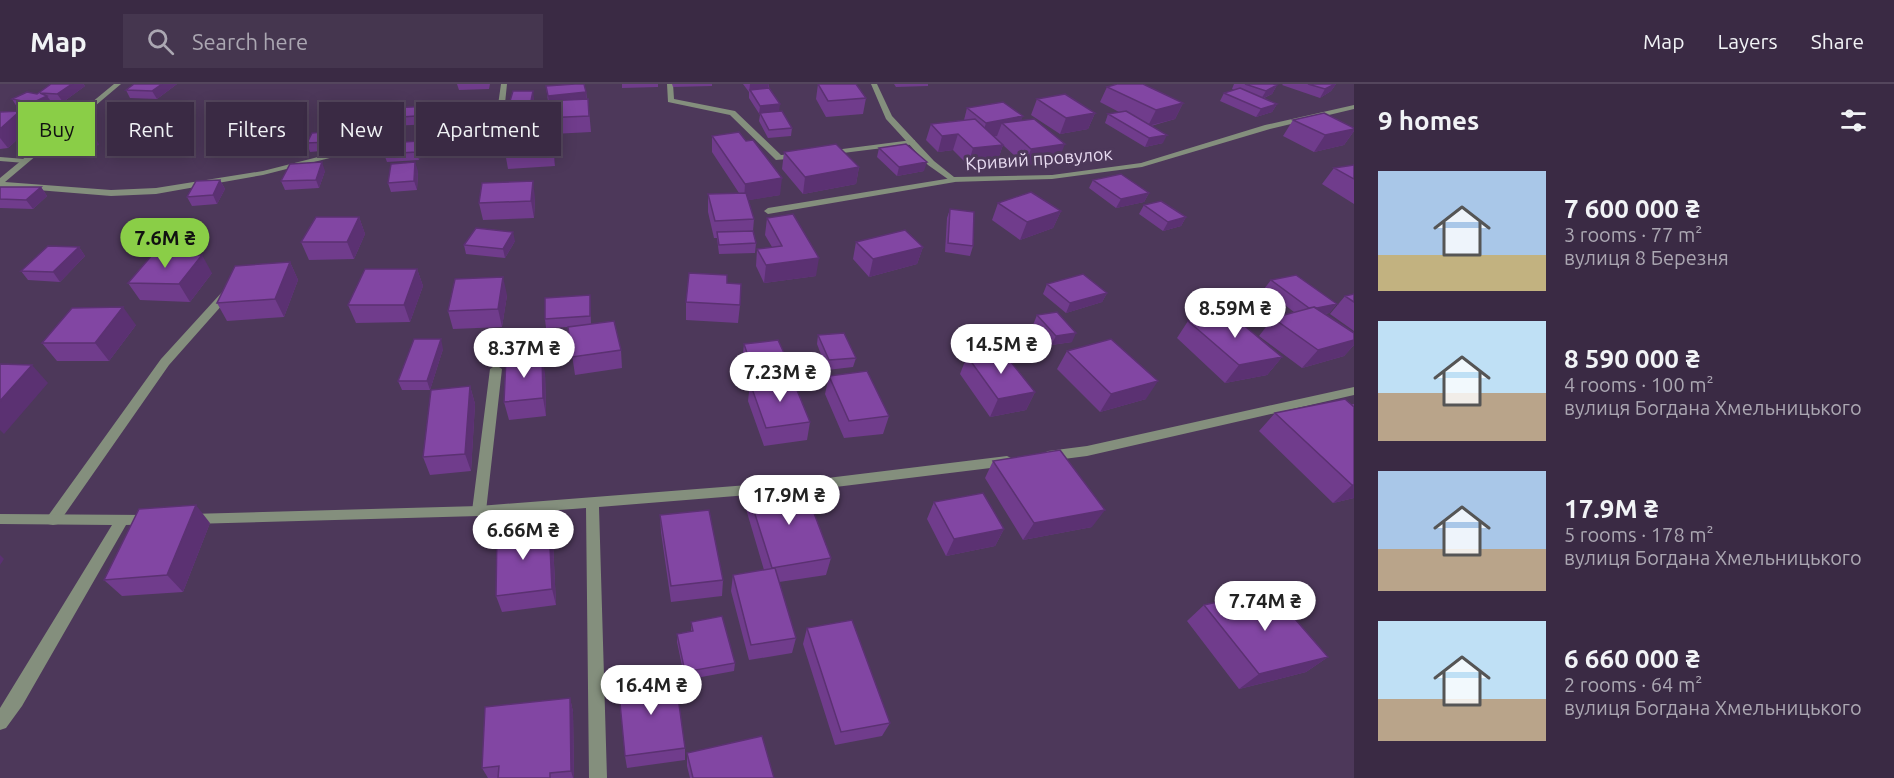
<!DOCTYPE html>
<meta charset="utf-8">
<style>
body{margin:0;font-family:Ubuntu,sans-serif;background:#45364f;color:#f1f3f6;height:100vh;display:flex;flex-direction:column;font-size:22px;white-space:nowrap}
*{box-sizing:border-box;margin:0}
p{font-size:20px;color:#aba7b2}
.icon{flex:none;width:33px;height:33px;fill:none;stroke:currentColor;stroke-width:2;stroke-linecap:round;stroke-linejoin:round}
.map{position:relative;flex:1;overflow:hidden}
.side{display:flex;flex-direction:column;background:#3a2a44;width:540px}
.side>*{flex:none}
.hud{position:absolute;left:18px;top:18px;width:570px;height:54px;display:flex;gap:12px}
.price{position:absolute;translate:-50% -51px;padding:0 14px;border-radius:21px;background:#fff;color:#222;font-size:20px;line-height:39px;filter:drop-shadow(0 2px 3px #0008)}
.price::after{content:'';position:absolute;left:50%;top:36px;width:18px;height:14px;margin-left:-9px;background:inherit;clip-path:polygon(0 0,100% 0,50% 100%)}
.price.active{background:#8ace47;color:#111}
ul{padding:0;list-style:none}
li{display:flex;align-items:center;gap:18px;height:150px;padding:0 24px}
li span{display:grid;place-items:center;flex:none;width:168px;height:120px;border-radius:0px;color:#555}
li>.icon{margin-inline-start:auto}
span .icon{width:72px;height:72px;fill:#fffc;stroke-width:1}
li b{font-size:26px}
h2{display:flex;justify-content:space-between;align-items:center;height:72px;padding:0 24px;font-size:26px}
.pill{padding:0 21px;border-radius:0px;background:#3a2a44;box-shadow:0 3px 15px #0003,0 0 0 2px #54465d;font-size:21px;line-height:54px}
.pill.active{background:#8ace47;color:#111}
header{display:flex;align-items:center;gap:36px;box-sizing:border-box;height:84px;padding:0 30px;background:#3a2a44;border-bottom:2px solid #54465d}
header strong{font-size:28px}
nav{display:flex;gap:33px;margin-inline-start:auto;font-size:21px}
.search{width:420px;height:54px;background:#45364f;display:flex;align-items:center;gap:15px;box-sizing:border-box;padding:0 21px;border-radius:0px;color:#aba7b2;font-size:22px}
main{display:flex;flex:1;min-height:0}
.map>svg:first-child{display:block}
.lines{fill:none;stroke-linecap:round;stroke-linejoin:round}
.lane{fill:#848f7d;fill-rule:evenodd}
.street{fill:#848f7d;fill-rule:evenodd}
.wall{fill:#703c8c}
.shaded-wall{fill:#5b3172}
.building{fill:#8246a3;stroke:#5b3172;stroke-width:1.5}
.labels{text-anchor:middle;stroke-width:6;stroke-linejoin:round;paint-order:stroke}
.far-street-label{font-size:18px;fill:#e8dbf1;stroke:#4d385a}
</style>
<header>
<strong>Map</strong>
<div class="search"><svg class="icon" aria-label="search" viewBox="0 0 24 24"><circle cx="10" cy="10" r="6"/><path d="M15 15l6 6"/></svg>Search here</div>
<nav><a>Map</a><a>Layers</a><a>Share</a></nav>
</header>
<main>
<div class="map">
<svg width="1354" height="694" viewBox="0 0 1354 694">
<rect width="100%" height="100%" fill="#4d385a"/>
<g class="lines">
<!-- lane -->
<path class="lane" d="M667,0H673L674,15L735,27L781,71L798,70L802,72L798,74L776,76L730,31L668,18Z
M912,56H915V60L827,71L823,69L827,67Z
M0,73L25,75L29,77L25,79L0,77Z
M952,94L956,96L955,98L768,130L764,127L768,124Z
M227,206L231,207V211L169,281L58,440L53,441L48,440L46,436L48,432L161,275L223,207Z
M496,281L502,285L486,427L484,431L479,432L474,431L472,427L490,285Z"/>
<!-- street -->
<path class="street" d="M114,0H121L5,98L111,106L156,104L263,87L369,60L493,56L501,0H507L501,58L497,60L369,64L263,91L156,110L111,112L0,103V94Z
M871,0H877L892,32L934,77L954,93L1052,91L1141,79L1265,41L1354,21V25L1270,45L1142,83L1052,95L952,98L928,81L886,35Z
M1354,303V311L1087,372L1048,377L1044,375L1042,372L1044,369L1048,367L1087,362Z
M1007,372L1011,374L1013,377L1011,380L1007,382L811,406L599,423L607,694H589L586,424L479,432L190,440L185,439L183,435L185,431L190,430L479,422L811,396Z
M0,430L149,431L154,432L156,436L154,440L126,441L22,622L6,644L0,646V624L112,441L0,440Z"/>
</g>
<!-- wall -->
<path class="wall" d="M45,0H83L85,2L63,18H51L53,20L38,27L17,23L12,15L37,10L51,0Z
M177,0L157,15L130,14L126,6Z
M457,0H490L489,5L459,6Z
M622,0H658V3L622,4Z
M672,0H712V2L673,3Z
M743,0H769V4L779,28L792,44L791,52L768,54L759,37L760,31L749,14V8Z
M818,0L866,14L863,30L826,33L816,15Z
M894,0H928V2L896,3Z
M1234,0H1273L1277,1L1272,10L1264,14L1277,20L1272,28L1256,33L1220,17L1224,9L1234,6L1232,5Z
M1283,0H1336L1331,7L1320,14L1282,1Z
M546,2L586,8L587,15H588L591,48L553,50L555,82L508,85L505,68L545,45L543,34L548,17Z
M1107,3L1183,19L1175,35L1151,42L1163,59L1145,63L1105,39L1108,30L1119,28L1100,18Z
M534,15L532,25L511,26L510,17Z
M1037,15L1095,29L1088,45L1060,50L1031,31Z
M967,24L1022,37L1058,77L1025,81L1003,61L997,78L968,81L953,66L938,68L926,56L931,40L964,36Z
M20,27L31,43L8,64L0,65V28Z
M434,30L432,40L391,42L388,34Z
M370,34L373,42L368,54L350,55L348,46Z
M483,36L481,52L439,54L435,38Z
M1293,36L1354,44V47L1344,61L1314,68L1283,52Z
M289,50L293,58L281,74H243L239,65Z
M712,52L780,111L748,116L754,135L753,147L756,159L755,169L719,170L717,154H714L708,128V110L739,109L712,68Z
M336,56L332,66L310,68L307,59Z
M45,58L99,60L87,69L51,66Z
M879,64L924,87L897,92L877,73Z
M421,65L419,76L387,78L384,70Z
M784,68L859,83L856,100L803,110L782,85Z
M1354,81V120L1322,100L1334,84Z
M325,87L319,104L285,106L281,97Z
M418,87L417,106L391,108L388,99Z
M220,96L225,105L217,120L192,122L187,113Z
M1093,96L1149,109L1144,118L1116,124L1089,104Z
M0,103H41L47,112L33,125L0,124Z
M535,114L534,134L483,136L479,119Z
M998,119L1061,127L1053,144L1020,156L992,136Z
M1144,121L1186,133L1181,142L1163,147L1139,130Z
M950,125L973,162L970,172L945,168L947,134Z
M359,133L365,150L354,175L309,176L301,158Z
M767,134L816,192L764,199L756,182L757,165L772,163L765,151Z
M515,157L505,174L466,170L464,161Z
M856,158L923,163L917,180L869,193L853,175Z
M79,163L85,172L60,198L28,196L21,187Z
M290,178L298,196L284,233L227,237L217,219Z
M417,185L423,202L410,238L356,239L348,221Z
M212,189L190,218L140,216L128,199Z
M1271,196L1337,220L1329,229L1325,230L1354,249V261L1344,272L1302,284L1259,252L1273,234L1294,228L1264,205Z
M727,199L740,221L738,239L686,236V218Z
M1047,200L1107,209L1102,218L1066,229L1043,210Z
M1354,210V247L1330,230L1345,212Z
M507,211L502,243L453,245L448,227Z
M590,211L591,240L621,266L622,284L575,291L568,243L546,244L545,235Z
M1037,231L1072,258L1051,261L1033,241Z
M1188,237L1282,273L1267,291L1225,299L1177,254Z
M136,241L109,277H57L42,259Z
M818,251L856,274L853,283L827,286L817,260Z
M744,260L790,282L788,291L752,296L743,269Z
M443,265L430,306H402L398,297Z
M1067,267L1146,315L1100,328L1057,285Z
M967,272L1035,308L1026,326L990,333L960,290Z
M545,289L546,332L509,336L504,318Z
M829,292L889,332L883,350L844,354L825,310Z
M750,299L810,338L807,356L764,362L748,317Z
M470,302L475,320L471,387L430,391L423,373Z
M1354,320V414L1333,419L1259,347L1275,329Z
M993,377L1092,443L1023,456L985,394Z
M748,408L831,474L826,491L779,498L796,554L792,569L749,576L731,507L733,491L764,486L746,425Z
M934,418L1004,445L995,462L946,472L927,435Z
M660,431L723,496L722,512L671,518L661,448Z
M210,439L183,508L122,512L104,496Z
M549,441L553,458L556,521L502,528L496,512Z
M1204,521L1328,573L1306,588L1239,605L1187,537Z
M691,538L735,579L734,587L685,596L677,558V550L691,547Z
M807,544L890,639L882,652L835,661L803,560Z
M570,614L573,628L574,694H488L482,684Z
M685,664V676L627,684L625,672Z
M687,669L774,694H690L687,682Z"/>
<!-- shaded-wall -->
<path class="shaded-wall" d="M72,0H83L85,2L63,18L57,10Z
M162,0H177L157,15L152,7Z
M750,0H769L768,6H750L749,8Z
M1335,0H1336L1331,7L1320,14L1325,5Z
M1277,1L1272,10L1261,15L1266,7Z
M533,7L534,15L532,25L531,17Z
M586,8L587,17L549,20L548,12Z
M47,12L53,20L38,27L32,19Z
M1183,19L1175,35L1148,42L1156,26Z
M480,20L483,36L481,52L477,36Z
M780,20L779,28L760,29L759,31L760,22Z
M1277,20L1272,28L1256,33L1261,25Z
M432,22L434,30L432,40L430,31Z
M20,27L31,43L8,64L0,54V45Z
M1095,29L1088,45L1060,50L1066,34Z
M1023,32L1017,49L1002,39L997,52L981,55L986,39Z
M370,34L373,42L368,54L365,45Z
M553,44L555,61V82L553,65Z
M1354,45V47L1344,61L1314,68L1325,51Z
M333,47L336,56L332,66L329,58Z
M289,50L293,58L281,74L278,65Z
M958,50L953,66L938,68L942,52Z
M1167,51L1163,59L1145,63L1149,54Z
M94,52L99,60L87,69L82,60Z
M419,57L421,65L419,76L416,68Z
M1065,60L1058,77L1025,81L1031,65Z
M1003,61L997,78L968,81L973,64Z
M322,78L325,87L319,104L316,96Z
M415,78L418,87L417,106L414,97Z
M927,78L924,87L897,92L899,83Z
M859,83L856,100L803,110L805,93Z
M782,94L780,111L744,117L745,100Z
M220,96L225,105L217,120L213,111Z
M533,97L535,114L534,134L531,117Z
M41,103L47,112L33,125L26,116Z
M1149,109L1144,118L1116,124L1121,115Z
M1061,127L1053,144L1020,156L1027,138Z
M359,133L365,150L354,175L347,158Z
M1186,133L1181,142L1163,147L1168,138Z
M513,148L515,157L505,174L503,165Z
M79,163L85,172L60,198L53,188Z
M923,163L917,180L869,193L873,175Z
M202,171L212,189L190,218L179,200Z
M819,174L816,192L764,199L766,181Z
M290,178L298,196L284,233L275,215Z
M417,185L423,202L410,238L404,221Z
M503,193L507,211L502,243L498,225Z
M1107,209L1102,218L1066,229L1070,219Z
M1337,220L1329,229L1303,235L1310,225Z
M123,223L136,241L109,277L95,259Z
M1076,249L1072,258L1051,261L1056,252Z
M441,255L443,265L430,306L427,297Z
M1354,256V261L1344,272L1302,284L1318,266Z
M542,271L545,289L546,332L543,314Z
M1282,273L1267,291L1225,299L1239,281Z
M32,281L48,299L4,350L0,346V317Z
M1158,297L1146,315L1100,328L1111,310Z
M470,302L475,320L471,387L465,370Z
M1035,308L1026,326L990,333L998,315Z
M1352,401H1354V414L1333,419Z
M196,421L210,439L183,508L167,491Z
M1105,426L1092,443L1023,456L1034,439Z
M549,441L553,458L556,521L552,505Z
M1004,445L995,462L946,472L954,455Z
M0,471L4,475L0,481Z
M1328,573L1306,588L1239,605L1259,590Z
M570,614L573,628L574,694H573L571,687Z"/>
<!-- building -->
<path class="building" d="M51,0H72L57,10L40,9L47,12L32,19L12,15L27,8L37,10Z
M134,0H162L152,7L126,6Z
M575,0H584L586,8L548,12L546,2Z
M818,0H856L866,14L828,17Z
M1117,0H1143L1183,19L1156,26L1107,3Z
M1245,0H1273L1277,1L1266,7Z
M1308,0H1335L1325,5Z
M769,4L780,20L760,22L750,6Z
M1240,4L1277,20L1261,25L1224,9Z
M513,7H533L531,17H510Z
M1065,10L1095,29L1066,34L1037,15Z
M588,15L589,32L543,34V17Z
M1003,18L1023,32L986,39L967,24Z
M480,20L477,36L435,38L439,22Z
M432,22L430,31L388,34L391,24Z
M20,27L0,45V28Z
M782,27L792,44L769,46L760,29Z
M1126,27L1167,51L1149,54L1108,30Z
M1324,29L1354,44V45L1325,51L1293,36Z
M370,34L365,45L348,46L353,35Z
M975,35L1003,61L973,64L958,50L942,52L931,40Z
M1034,35L1065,60L1031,65L1002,39Z
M553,44V65L505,68L506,47Z
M333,47L329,58L307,59L312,49Z
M739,48L746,57L753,56L782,94L745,100L712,52Z
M58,49L94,52L82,60L45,58Z
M252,50H289L278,65H239Z
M419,57L416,68L384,70L387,59Z
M836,60L859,83L805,93L784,68Z
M906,60L927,78L899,83L879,64Z
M322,78L316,96L281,97L290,80Z
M415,78L414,97L388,99L391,80Z
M1354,81V95L1334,84Z
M1121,90L1149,109L1121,115L1093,96Z
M220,96L213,111L187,113L196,97Z
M533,97L531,117L479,119L482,99Z
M0,103H41L26,116L0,115Z
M1031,108L1061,127L1027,138L998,119Z
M746,109L754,135L715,137L708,110Z
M1161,117L1186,133L1168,138L1144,121Z
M950,125L974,128L973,162L948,159Z
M793,130L819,174L766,181L757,165L782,162L767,134Z
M316,133H359L347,158H301Z
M476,144L513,148L503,165L464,161Z
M905,146L923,163L873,175L856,158Z
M753,147L756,159L719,161L717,148Z
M48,162L79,163L53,188L21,187Z
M153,170L202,171L179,200L128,199Z
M290,178L275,215L217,219L235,182Z
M365,185H417L404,221H348Z
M689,189L727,191V199L741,200L740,221L686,218Z
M1083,190L1107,209L1070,219L1047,200Z
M1296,191L1337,220L1317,224L1314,223L1309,224L1271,196Z
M503,193L498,225L448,227L455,195Z
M1354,210V218L1345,212Z
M590,211V232L545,235V214Z
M123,223L95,259H42L72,224Z
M1314,223L1354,249V256L1318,266L1273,234Z
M1057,228L1076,249L1056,252L1037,231Z
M1229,229L1282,273L1239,281L1188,237Z
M614,237L621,266L572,273L568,243Z
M844,249L856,274L829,276L818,251Z
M414,255H441L427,297H398Z
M1111,255L1158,297L1111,310L1067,267Z
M778,256L790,282L753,287L744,260Z
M1002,267L1035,308L998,315L967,272Z
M542,271L543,314L504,318L506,274Z
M0,280L32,281L0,317Z
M867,287L889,332L849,337L829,292Z
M792,294L810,338L766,344L750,299Z
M470,302L465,370L423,373L431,306Z
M1345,315L1354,323V401H1352L1275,329Z
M1060,366L1105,426L1034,439L993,377Z
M803,400L831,474L772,484L748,408Z
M983,409L1004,445L954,455L934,418Z
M196,421L167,491L104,496L139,425Z
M709,426L723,496L671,502L660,431Z
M549,441L552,505L496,512L497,447Z
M775,484L796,554L751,561L733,491Z
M1270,506L1328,573L1259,590L1204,521Z
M722,532L735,579L685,588L677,550L693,547L691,538Z
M852,536L890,639L841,648L807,544Z
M675,591L685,664L625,672L618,598Z
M570,614L571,687L550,689V694H498L499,682L482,684L485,623Z
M762,652L774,694H693L687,669Z"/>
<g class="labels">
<!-- far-street labels -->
<g class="far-street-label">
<text transform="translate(1039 75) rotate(-4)" y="6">Кривий провулок</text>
</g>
</g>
</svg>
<b class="price active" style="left:165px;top:185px">7.6M ₴</b>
<b class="price" style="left:1235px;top:255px">8.59M ₴</b>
<b class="price" style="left:1001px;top:291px">14.5M ₴</b>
<b class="price" style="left:524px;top:295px">8.37M ₴</b>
<b class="price" style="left:780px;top:319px">7.23M ₴</b>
<b class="price" style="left:789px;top:442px">17.9M ₴</b>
<b class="price" style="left:523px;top:477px">6.66M ₴</b>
<b class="price" style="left:1265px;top:548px">7.74M ₴</b>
<b class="price" style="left:651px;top:632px">16.4M ₴</b>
<div class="hud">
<a class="pill active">Buy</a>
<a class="pill">Rent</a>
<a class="pill">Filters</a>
<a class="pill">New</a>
<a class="pill">Apartment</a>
</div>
</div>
<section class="side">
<h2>9 homes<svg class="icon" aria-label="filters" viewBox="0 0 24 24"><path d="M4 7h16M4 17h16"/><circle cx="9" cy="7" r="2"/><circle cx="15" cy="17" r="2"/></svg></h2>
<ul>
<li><span style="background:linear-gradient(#a9c7e8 70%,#c2b280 0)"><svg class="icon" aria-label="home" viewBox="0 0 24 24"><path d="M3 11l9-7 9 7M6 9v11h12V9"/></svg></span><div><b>7 600 000 ₴</b><p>3 rooms · 77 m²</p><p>вулиця 8 Березня</p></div></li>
<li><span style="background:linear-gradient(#bfe0f5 60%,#b9a48a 0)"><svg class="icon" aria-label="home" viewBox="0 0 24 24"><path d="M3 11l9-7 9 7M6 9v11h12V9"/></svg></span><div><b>8 590 000 ₴</b><p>4 rooms · 100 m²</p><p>вулиця Богдана Хмельницького</p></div></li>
<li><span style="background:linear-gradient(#a9c7e8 65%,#b9a48a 0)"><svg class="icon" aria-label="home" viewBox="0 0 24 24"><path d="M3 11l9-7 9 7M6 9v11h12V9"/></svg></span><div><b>17.9M ₴</b><p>5 rooms · 178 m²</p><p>вулиця Богдана Хмельницького</p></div></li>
<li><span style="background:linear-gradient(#bfe0f5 65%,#b9a48a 0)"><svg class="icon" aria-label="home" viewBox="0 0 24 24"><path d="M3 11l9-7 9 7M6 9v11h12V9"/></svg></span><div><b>6 660 000 ₴</b><p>2 rooms · 64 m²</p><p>вулиця Богдана Хмельницького</p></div></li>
</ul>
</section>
</main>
